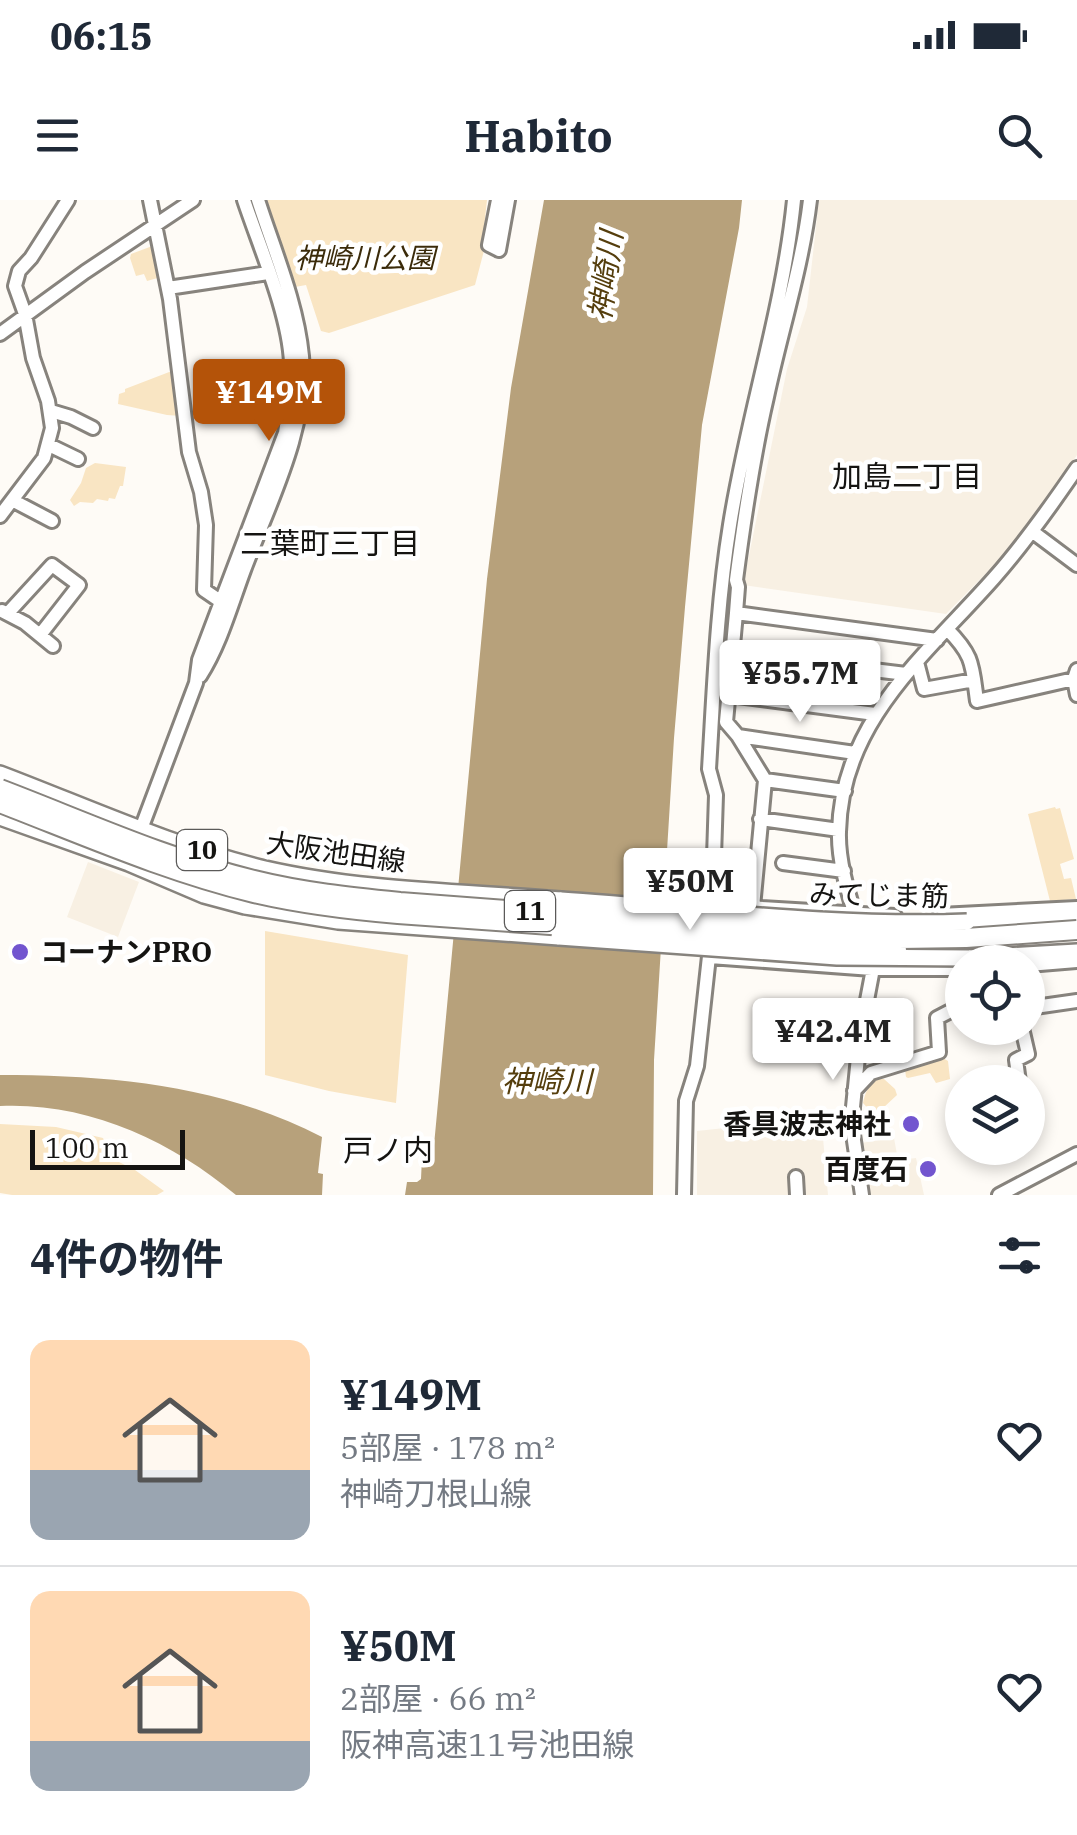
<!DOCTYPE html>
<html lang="ja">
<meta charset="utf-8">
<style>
body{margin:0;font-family:"IBM Plex Serif","Noto Sans JP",serif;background:#f2f2f3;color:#1f2937;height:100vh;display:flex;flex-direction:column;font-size:38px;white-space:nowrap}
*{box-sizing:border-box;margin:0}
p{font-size:32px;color:#747a83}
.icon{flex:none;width:55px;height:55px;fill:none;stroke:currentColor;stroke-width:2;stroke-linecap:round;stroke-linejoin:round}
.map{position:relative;height:995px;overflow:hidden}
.sheet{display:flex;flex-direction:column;background:#fff;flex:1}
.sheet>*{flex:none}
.controls{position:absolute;left:945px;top:745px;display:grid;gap:20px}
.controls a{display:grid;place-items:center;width:100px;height:100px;border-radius:50%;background:#fff;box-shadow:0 5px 15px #0003;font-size:50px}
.scale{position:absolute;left:30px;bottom:25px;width:155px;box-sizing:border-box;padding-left:10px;border:5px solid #151412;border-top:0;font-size:28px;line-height:35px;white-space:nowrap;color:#151412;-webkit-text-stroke:8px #fff;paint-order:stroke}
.price{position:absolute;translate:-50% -85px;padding:0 22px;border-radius:10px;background:#fff;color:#222;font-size:32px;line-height:65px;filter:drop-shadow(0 2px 5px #0008)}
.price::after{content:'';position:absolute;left:50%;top:60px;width:30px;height:22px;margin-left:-15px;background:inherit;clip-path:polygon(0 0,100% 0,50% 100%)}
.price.selected{background:#b45309;color:#fff}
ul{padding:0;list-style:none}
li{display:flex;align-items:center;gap:30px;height:250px;padding:0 30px}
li+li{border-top:2px solid #e0e1e3}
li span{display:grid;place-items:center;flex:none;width:280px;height:200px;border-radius:20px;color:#555}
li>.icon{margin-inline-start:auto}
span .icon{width:120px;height:120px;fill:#fffc;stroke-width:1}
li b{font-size:42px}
h2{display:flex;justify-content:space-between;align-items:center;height:120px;padding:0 30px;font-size:42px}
.status{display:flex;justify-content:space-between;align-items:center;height:70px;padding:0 50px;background:#fff;direction:ltr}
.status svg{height:28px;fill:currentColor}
header{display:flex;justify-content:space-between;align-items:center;height:130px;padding:0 30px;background:#fff;font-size:45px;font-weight:700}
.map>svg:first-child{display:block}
.built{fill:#f8f0e3}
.green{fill:#f9e5c3}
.water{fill:#b7a17b}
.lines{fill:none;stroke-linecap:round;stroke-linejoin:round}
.minor-casing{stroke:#87837d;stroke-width:18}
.major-casing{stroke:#87837d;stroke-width:20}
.minor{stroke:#fff;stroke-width:12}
.major{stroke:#fff;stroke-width:15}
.major-bridge-casing{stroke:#87837d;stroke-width:20;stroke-linecap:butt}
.highway-bridge-casing{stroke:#87837d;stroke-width:22;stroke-linecap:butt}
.major-bridge{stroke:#fff;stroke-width:15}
.highway-bridge{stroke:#fff;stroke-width:18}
.poi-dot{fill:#7255cf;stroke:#fff;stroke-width:4}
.labels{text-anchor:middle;stroke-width:9;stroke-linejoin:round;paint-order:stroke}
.shield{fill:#fff;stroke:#5b5a59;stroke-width:2.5}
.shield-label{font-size:25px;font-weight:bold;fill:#151412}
.park-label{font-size:28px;font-style:italic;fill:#3b2b0a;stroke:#fff}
.street-label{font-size:28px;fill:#151412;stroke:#fff}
.poi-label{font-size:28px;font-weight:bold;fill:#151412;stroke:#fff;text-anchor:end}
.water-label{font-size:30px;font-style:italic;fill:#553e0d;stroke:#fff}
.neighbourhood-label{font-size:30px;fill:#151412;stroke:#fff}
</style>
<div class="status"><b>06:15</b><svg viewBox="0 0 49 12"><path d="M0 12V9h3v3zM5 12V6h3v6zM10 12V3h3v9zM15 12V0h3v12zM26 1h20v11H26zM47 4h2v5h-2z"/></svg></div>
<header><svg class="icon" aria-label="menu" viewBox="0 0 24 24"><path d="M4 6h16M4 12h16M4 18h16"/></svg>Habito<svg class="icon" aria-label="search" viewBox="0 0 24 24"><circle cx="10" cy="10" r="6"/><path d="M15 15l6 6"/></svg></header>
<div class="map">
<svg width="1077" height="995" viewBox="0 0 1077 995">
<rect width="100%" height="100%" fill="#fefbf6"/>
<!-- built -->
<path class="built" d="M819,0H1077V255L1016,343L946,414L743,385L787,169L807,107Z
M88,662L139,682L118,737L67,717Z
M809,919L822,926L828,995H697V931Z
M894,938L898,960L916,958L924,995H870L861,943Z"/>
<!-- green -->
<path class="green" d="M267,0H487L484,28L486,43L475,85L329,133L321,131L306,85L295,87Z
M155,45L161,77L147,81L144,74L136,76L130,58L131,54Z
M177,169L181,216L167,215L118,204L119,194L125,192V189Z
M95,263L126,267L123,286H120L115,299L109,298L108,301L97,299L93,303L80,302L74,306L70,300L81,283L86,268Z
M1055,607L1056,609L1060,608L1074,659L1060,664L1064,679L1071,678L1076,699L1050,701L1028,614Z
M265,731L408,755L396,903L329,891L265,875Z
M943,858L948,861L950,879L936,883L930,873L908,878L906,877L905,869Z
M877,879H884L895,889L897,895L883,908L871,912L863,903C865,893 868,886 877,879Z
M0,924L56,927L103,938L111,958L135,970L164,991L157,995H12L0,993Z"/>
<!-- water -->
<path class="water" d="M544,0H742L739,28L702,225L685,407L674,538L654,860L653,995H405L407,982H417L421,979L422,957L433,956L487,379L511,188Z
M0,875C110,875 222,885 322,937L318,973L323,974L322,995H236C170,940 87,902 0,906Z"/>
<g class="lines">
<!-- minor casing -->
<g class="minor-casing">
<path id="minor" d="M150,0L170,99L189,252L201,292L206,325L204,390L226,405
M498,0L489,45L499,50
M499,50L508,0
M168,88L268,73
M0,134L85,72L193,0
M51,211L71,217L93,228
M49,245L78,259
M12,300L52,321
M0,316L44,258L52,228L48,201L33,158L25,114L15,86L19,71L31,58L68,0
M1033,332L1077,365
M2,411L25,423L53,446
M8,413L52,365L79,385L40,435
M736,413L937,440
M947,429C974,456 972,465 977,501L1074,479
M734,453L906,474
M917,462L924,489L974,480
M1077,470L1074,479L1077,495
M200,476C220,445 231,405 244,370C269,303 309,228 302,156C297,103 274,50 258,0
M730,495L875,514
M738,536L855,553
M765,580L845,591
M760,619L839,630
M138,637L196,483L199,460L285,233C289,209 292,187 291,163C289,114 260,48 244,0
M783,663L844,671
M713,705L895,716
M753,707L765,580L738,536L726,522L736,413L738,387L736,380C744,319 753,257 767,197C781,131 802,67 810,0
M940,715L1077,708
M712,719L716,595L709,569C714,488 717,405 730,325C747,216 783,110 794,0
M859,729C850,698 838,664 839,632C841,521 927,454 994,378C1025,343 1051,306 1077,268
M710,757L872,769H962
M1028,765L1077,761
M1028,808L1077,801
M1019,882L1016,860L1028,854L1022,828
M854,891L871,873L939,852L937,818L962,805
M796,977L797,995
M684,995L686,901L697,866L711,738
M862,995L853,934V907L860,837L872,774L867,752
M999,995L1077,954"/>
</g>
<!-- major casing -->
<g class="major-casing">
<path id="major" d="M0,574C87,607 174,647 265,669C361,691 463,692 561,700
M0,617L129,663L204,695L245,706L338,721L559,737
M967,722L1077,715
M969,758L1077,752"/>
</g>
<!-- minor -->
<use href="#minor" class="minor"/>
<!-- major -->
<use href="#major" class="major"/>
<!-- major-bridge casing -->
<g class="major-bridge-casing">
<path id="major-bridge" d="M561,700C696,709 831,727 967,722
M559,737L837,757L969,758"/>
</g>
<!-- highway-bridge casing -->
<g class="highway-bridge-casing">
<path id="highway-bridge" d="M0,589C84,621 167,659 254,680C302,692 351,697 400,702L898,739L966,738L1077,730
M0,603C83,635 167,672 254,693C301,704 350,710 398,714L897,750"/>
</g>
<!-- major-bridge -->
<use href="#major-bridge" class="major-bridge"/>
<!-- highway-bridge -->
<use href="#highway-bridge" class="highway-bridge"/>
</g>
<!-- markers -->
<g class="poi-dot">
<circle cx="20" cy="752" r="10"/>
<circle cx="911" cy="924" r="10"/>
<circle cx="928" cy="969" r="10"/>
</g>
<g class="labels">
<!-- shield labels -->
<g class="shield">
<rect x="177" y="630" width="50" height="40" rx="8"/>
<rect x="505" y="691" width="50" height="40" rx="8"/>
</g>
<g class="shield-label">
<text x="202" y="659">10</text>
<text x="530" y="720">11</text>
</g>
<!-- park labels -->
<g class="park-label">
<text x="365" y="68">神崎川公園</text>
</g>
<!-- street labels -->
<g class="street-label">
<text transform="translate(336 652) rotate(8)" y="10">大阪池田線</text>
<text transform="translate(879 695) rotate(1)" y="10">みてじま筋</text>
</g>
<!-- poi labels -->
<g class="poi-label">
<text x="40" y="762" text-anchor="start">コーナンPRO</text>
<text x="891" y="934">香具波志神社</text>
<text x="908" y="979">百度石</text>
</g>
<!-- water labels -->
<g class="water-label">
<text transform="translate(606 76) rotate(-82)" y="10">神崎川</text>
<text x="547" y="892">神崎川</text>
</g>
<!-- neighbourhood labels -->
<g class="neighbourhood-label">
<text x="907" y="287">加島二丁目</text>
<text x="330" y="354">二葉町三丁目</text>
<text x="388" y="961">戸ノ内</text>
</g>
</g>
</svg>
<div class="controls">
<a><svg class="icon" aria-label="locate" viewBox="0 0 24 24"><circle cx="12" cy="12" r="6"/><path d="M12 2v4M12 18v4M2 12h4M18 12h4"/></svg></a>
<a><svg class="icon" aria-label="layers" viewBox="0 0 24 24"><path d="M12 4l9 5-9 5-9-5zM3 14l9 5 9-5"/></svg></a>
</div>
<div class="scale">100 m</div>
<b class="price selected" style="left:269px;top:244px">¥149M</b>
<b class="price" style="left:800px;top:525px">¥55.7M</b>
<b class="price" style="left:690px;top:733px">¥50M</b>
<b class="price" style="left:833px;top:883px">¥42.4M</b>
</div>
<section class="sheet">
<h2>4件の物件<svg class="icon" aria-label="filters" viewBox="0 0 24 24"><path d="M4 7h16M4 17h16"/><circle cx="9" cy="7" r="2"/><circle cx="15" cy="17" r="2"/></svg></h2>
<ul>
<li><span style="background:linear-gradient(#ffd9b3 65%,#9aa5b1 0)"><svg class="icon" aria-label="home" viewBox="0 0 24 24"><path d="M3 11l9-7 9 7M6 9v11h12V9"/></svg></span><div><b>¥149M</b><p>5部屋 · 178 m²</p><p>神崎刀根山線</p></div><svg class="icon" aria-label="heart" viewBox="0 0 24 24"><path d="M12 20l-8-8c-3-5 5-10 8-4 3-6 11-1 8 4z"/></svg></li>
<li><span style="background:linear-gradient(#ffd9b3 75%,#9aa5b1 0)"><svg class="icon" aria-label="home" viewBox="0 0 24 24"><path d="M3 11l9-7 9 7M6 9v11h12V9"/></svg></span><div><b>¥50M</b><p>2部屋 · 66 m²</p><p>阪神高速11号池田線</p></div><svg class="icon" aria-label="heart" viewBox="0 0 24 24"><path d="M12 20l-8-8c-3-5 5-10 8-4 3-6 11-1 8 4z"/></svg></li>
</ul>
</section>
